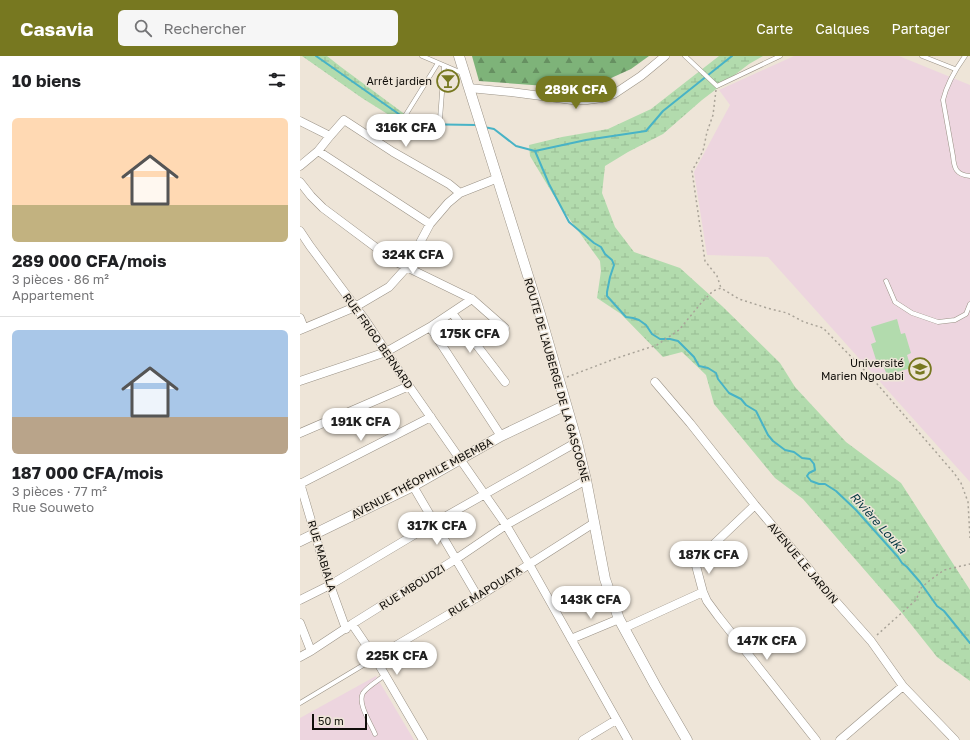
<!DOCTYPE html>
<html lang="fr">
<meta charset="utf-8">
<style>
body{margin:0;font-family:"Golos Text",sans-serif;background:#f6f6f6;color:#202124;height:100vh;display:flex;flex-direction:column;font-size:15px;white-space:nowrap}
*{box-sizing:border-box;margin:0}
p{font-size:13px;color:#757577}
.icon{flex:none;width:22px;height:22px;fill:none;stroke:currentColor;stroke-width:2;stroke-linecap:round;stroke-linejoin:round}
.map{position:relative;flex:1;overflow:hidden}
.drawer{display:flex;flex-direction:column;background:#fff;width:300px}
.drawer>*{flex:none}
.scale{position:absolute;left:12px;bottom:10px;width:55px;box-sizing:border-box;padding-left:4px;border:2px solid #100e0a;border-top:0;font-size:11px;line-height:14px;white-space:nowrap;color:#100e0a;-webkit-text-stroke:3px #eee5d8;paint-order:stroke}
.price{position:absolute;translate:-50% -34px;padding:0 9px;border-radius:14px;background:#fff;color:#222;font-size:13px;line-height:26px;filter:drop-shadow(0 1px 2px #0008)}
.price::after{content:'';position:absolute;left:50%;top:24px;width:12px;height:9px;margin-left:-6px;background:inherit;clip-path:polygon(0 0,100% 0,50% 100%)}
.price.on{background:#777820;color:#fff}
ul{padding:0;list-style:none}
li{display:grid;align-content:center;gap:8px;height:212px;padding:0 12px}
li+li{border-top:1px solid #e0e0e0}
li span{display:grid;place-items:center;height:124px;border-radius:6px;color:#555}
li>.icon{margin-inline-start:auto}
span .icon{width:72px;height:72px;fill:#fffc;stroke-width:1}
li b{font-size:17px}
h2{display:flex;justify-content:space-between;align-items:center;height:48px;padding:0 12px;font-size:17px}
header{display:flex;align-items:center;gap:24px;box-sizing:border-box;height:56px;padding:0 20px;background:#777820;color:#fff}
header strong{font-size:19px}
nav{display:flex;gap:22px;margin-inline-start:auto;font-size:14px}
.search{width:280px;height:36px;background:#f6f6f6;display:flex;align-items:center;gap:10px;box-sizing:border-box;padding:0 14px;border-radius:6px;color:#757577;font-size:15px}
main{display:flex;flex:1;min-height:0}
.map>svg:first-child{display:block}
.education{fill:#edd5df}
.forest{fill:url(#forest-firs)}
.wetland{fill:url(#wetland-marsh)}
.garden{fill:#b2dbad}
.lines{fill:none;stroke-linecap:round;stroke-linejoin:round}
.stream{stroke:#48b3c6;stroke-width:2}
.service-casing{stroke:#9a9286;stroke-width:5}
.minor-casing{stroke:#9a9286;stroke-width:9}
.tertiary-casing{stroke:#9a9286;stroke-width:11}
.path{stroke:#a9a398;stroke-width:1.5;stroke-dasharray:2 3;stroke-linecap:butt}
.service{stroke:#fff;stroke-width:4}
.minor{stroke:#fff;stroke-width:8}
.tertiary{stroke:#fff;stroke-width:10}
.labels{text-anchor:middle;stroke-width:3;stroke-linejoin:round;paint-order:stroke}
.poi-label{font-size:11px;fill:#100e0a;stroke:#eee5d8;text-anchor:end}
.street-label{font-size:11px;fill:#100e0a;stroke:#eee5d8}
.water-label{font-size:12px;font-style:italic;fill:#063942;stroke:#eee5d8}
</style>
<header>
<strong>Casavia</strong>
<div class="search"><svg class="icon" aria-label="search" viewBox="0 0 24 24"><circle cx="10" cy="10" r="6"/><path d="M15 15l6 6"/></svg>Rechercher</div>
<nav><a>Carte</a><a>Calques</a><a>Partager</a></nav>
</header>
<main>
<section class="drawer">
<h2>10 biens<svg class="icon" aria-label="filters" viewBox="0 0 24 24"><path d="M4 7h16M4 17h16"/><circle cx="9" cy="7" r="2"/><circle cx="15" cy="17" r="2"/></svg></h2>
<ul>
<li><span style="background:linear-gradient(#ffd9b3 70%,#c2b280 0)"><svg class="icon" aria-label="home" viewBox="0 0 24 24"><path d="M3 11l9-7 9 7M6 9v11h12V9"/></svg></span><div><b>289 000 CFA/mois</b><p>3 pièces · 86 m²</p><p>Appartement</p></div></li>
<li><span style="background:linear-gradient(#a9c7e8 70%,#b9a48a 0)"><svg class="icon" aria-label="home" viewBox="0 0 24 24"><path d="M3 11l9-7 9 7M6 9v11h12V9"/></svg></span><div><b>187 000 CFA/mois</b><p>3 pièces · 77 m²</p><p>Rue Souweto</p></div></li>
</ul>
</section>
<div class="map">
<svg width="670" height="684" viewBox="0 0 670 684">
<defs>
<pattern id="forest-firs" width="22" height="20" patternUnits="userSpaceOnUse"><rect width="22" height="20" fill="#7eb379"/><path d="M5 1l3.5 6h-7zM16 11l3.5 6h-7z" fill="#669061"/></pattern>
<pattern id="wetland-marsh" width="20" height="14" patternUnits="userSpaceOnUse"><rect width="20" height="14" fill="#b2dbad"/><path d="M1 5h8M5 5V1M11 12h8M15 12V8" fill="none" stroke="#98bb94"/></pattern>
</defs>
<rect width="100%" height="100%" fill="#eee5d8"/>
<!-- education -->
<path class="education" d="M494,0H599L670,29V426L468,201L407,199L394,116L430,49L419,34Z
M76,620L114,684H0V662Z"/>
<!-- forest -->
<path class="forest" d="M172,0H349L331,13L287,33L179,25Z"/>
<!-- wetland -->
<path class="wetland" d="M2,0H27L41,11L114,65L133,64L134,76L105,69L62,42Z
M419,0H463L449,8L402,44L363,78L328,96L305,110L302,137L315,171L334,196L380,212L422,250L480,307L495,331L546,386L601,427L670,534V625L637,601L602,557L503,443L475,422L414,348L406,319L382,296L363,301L321,258L297,242L301,215L300,205L260,150L230,100L229,89L262,81L308,73L351,53Z"/>
<!-- garden -->
<path class="garden" d="M597,263L601,278L605,277L611,297L607,299L611,312L587,319L583,309L578,310L571,288L576,286L571,271Z"/>
<g class="lines">
<!-- stream -->
<path class="stream" d="M16,0L113,68L176,69
M184,71L194,73L216,90L235,95L249,128L269,166L294,187L301,191L305,198L312,204L314,209L310,221L307,236V240L326,261L333,262L339,264L346,269L352,278L360,283H370L378,285L394,301L399,310L408,312L416,317L418,323L429,337L441,343L446,349L456,355L468,379L473,385L485,394L494,396L502,402L510,403L514,408L515,414L509,417L507,420L511,425L519,428H525L536,435L556,454L598,501L602,507L607,511L620,526L637,550L644,555L670,587
M235,95L286,84L346,75L363,55L432,0"/>
<!-- service casing -->
<g class="service-casing">
<path id="service" d="M122,0L162,17
M385,0L417,30L480,0
M622,0L655,13
M665,0C655,14 647,27 643,44L653,100C654,112 656,119 670,120
M105,60L138,7
M140,63L144,10
M586,225L595,246L612,257L638,266L655,264L666,258L670,248
M0,647L75,602
M75,678C71,668 57,647 63,637C67,631 79,624 85,619"/>
</g>
<!-- minor casing -->
<g class="minor-casing">
<path id="minor" d="M169,32L211,36L272,44H287L302,42L314,38L341,20L365,0
M0,65L30,80
M18,95L130,168
M0,110L18,95L30,80L44,64L93,96L149,128L160,137
M0,126L11,140L23,152L94,205L172,243L205,272
M0,175L10,190L66,265L109,330L206,469L229,508L328,684
M152,257L205,326
M0,262L4,272
M130,271L201,380
M0,274L55,251L89,231L107,211L130,168L148,147L160,137L198,122
M0,325L86,296L130,271L172,243
M355,326L390,367L455,449L509,513L524,532L571,585L603,630L655,684
M0,377L109,330
M0,427L30,529L46,573
M0,428L131,361
M113,430L178,541
M455,449L395,506L403,536L407,545L418,560L516,684
M0,544L30,529L134,467L277,386
M0,567L11,595
M52,568L75,602L123,684
M324,572L403,536
M271,583L319,563
M0,601L11,595L52,568L156,503L206,469L286,424
M75,602L178,541L294,467
M283,684L316,664
M540,684L603,630"/>
</g>
<!-- tertiary casing -->
<g class="tertiary-casing">
<path id="tertiary" d="M159,0L240,258L277,386L286,424L305,523L319,563L355,629L387,684
M0,485L113,430L201,380L266,349"/>
</g>
<!-- path -->
<path class="path" d="M416,34L413,59L407,76L403,95L392,115L405,205L417,220L421,232
M267,321L317,302L357,289L379,274L402,246L413,235L421,232L439,243L467,252L487,257L504,266L523,272L572,322L654,417L661,427L668,446L670,482
M577,579L616,544L621,532L629,525L644,514L670,508"/>
<!-- service -->
<use href="#service" class="service"/>
<!-- minor -->
<use href="#minor" class="minor"/>
<!-- tertiary -->
<use href="#tertiary" class="tertiary"/>
</g>
<!-- icons -->
<defs>
<g id="bar-ring" transform="scale(1.15)"><circle r="9.5" fill="#eee5d8" stroke="#777820" stroke-width="1.5"/><path d="M-6-5H6L.8 .8V4.5H3.5V6h-7V4.5H-.8V.8Z" fill="#777820"/></g>
<g id="university-ring" transform="scale(1.15)"><circle r="9.5" fill="#eee5d8" stroke="#777820" stroke-width="1.5"/><path d="M0-5L7-2L0 1L-7-2ZM-4 1L0 2.5L4 1V4Q0 6-4 4Z" fill="#777820"/></g>
</defs>
<g fill-rule="evenodd">
<use href="#bar-ring" x="148" y="25"/>
<use href="#university-ring" x="620" y="313"/>
</g>
<g class="labels">
<!-- poi labels -->
<g class="poi-label">
<text x="132" y="29">Arrêt jardien</text>
<text x="604" y="311">Université<tspan x="604" dy="13">Marien Ngouabi</tspan></text>
</g>
<!-- street labels -->
<g class="street-label">
<text transform="translate(78 285) rotate(55)" y="4">RUE FRIGO BERNARD</text>
<text transform="translate(257 324) rotate(74)" y="4">ROUTE DE L'AUBERGE DE LA GASCOGNE</text>
<text transform="translate(122 422) rotate(-28)" y="4">AVENUE THÉOPHILE MBEMBA</text>
<text transform="translate(22 500) rotate(73)" y="4">RUE MABIALA</text>
<text transform="translate(503 507) rotate(50)" y="4">AVENUE LE JARDIN</text>
<text transform="translate(112 531) rotate(-32)" y="4">RUE MBOUDZI</text>
<text transform="translate(185 535) rotate(-32)" y="4">RUE MAPOUATA</text>
</g>
<!-- water labels -->
<g class="water-label">
<text transform="translate(578 467) rotate(48)" y="4">Rivière Louka</text>
</g>
</g>
</svg>
<div class="scale">50 m</div>
<b class="price on" style="left:276px;top:54px">289K CFA</b>
<b class="price" style="left:106px;top:92px">316K CFA</b>
<b class="price" style="left:113px;top:219px">324K CFA</b>
<b class="price" style="left:170px;top:298px">175K CFA</b>
<b class="price" style="left:61px;top:386px">191K CFA</b>
<b class="price" style="left:137px;top:490px">317K CFA</b>
<b class="price" style="left:409px;top:519px">187K CFA</b>
<b class="price" style="left:291px;top:564px">143K CFA</b>
<b class="price" style="left:467px;top:605px">147K CFA</b>
<b class="price" style="left:97px;top:620px">225K CFA</b>
</div>
</main>
